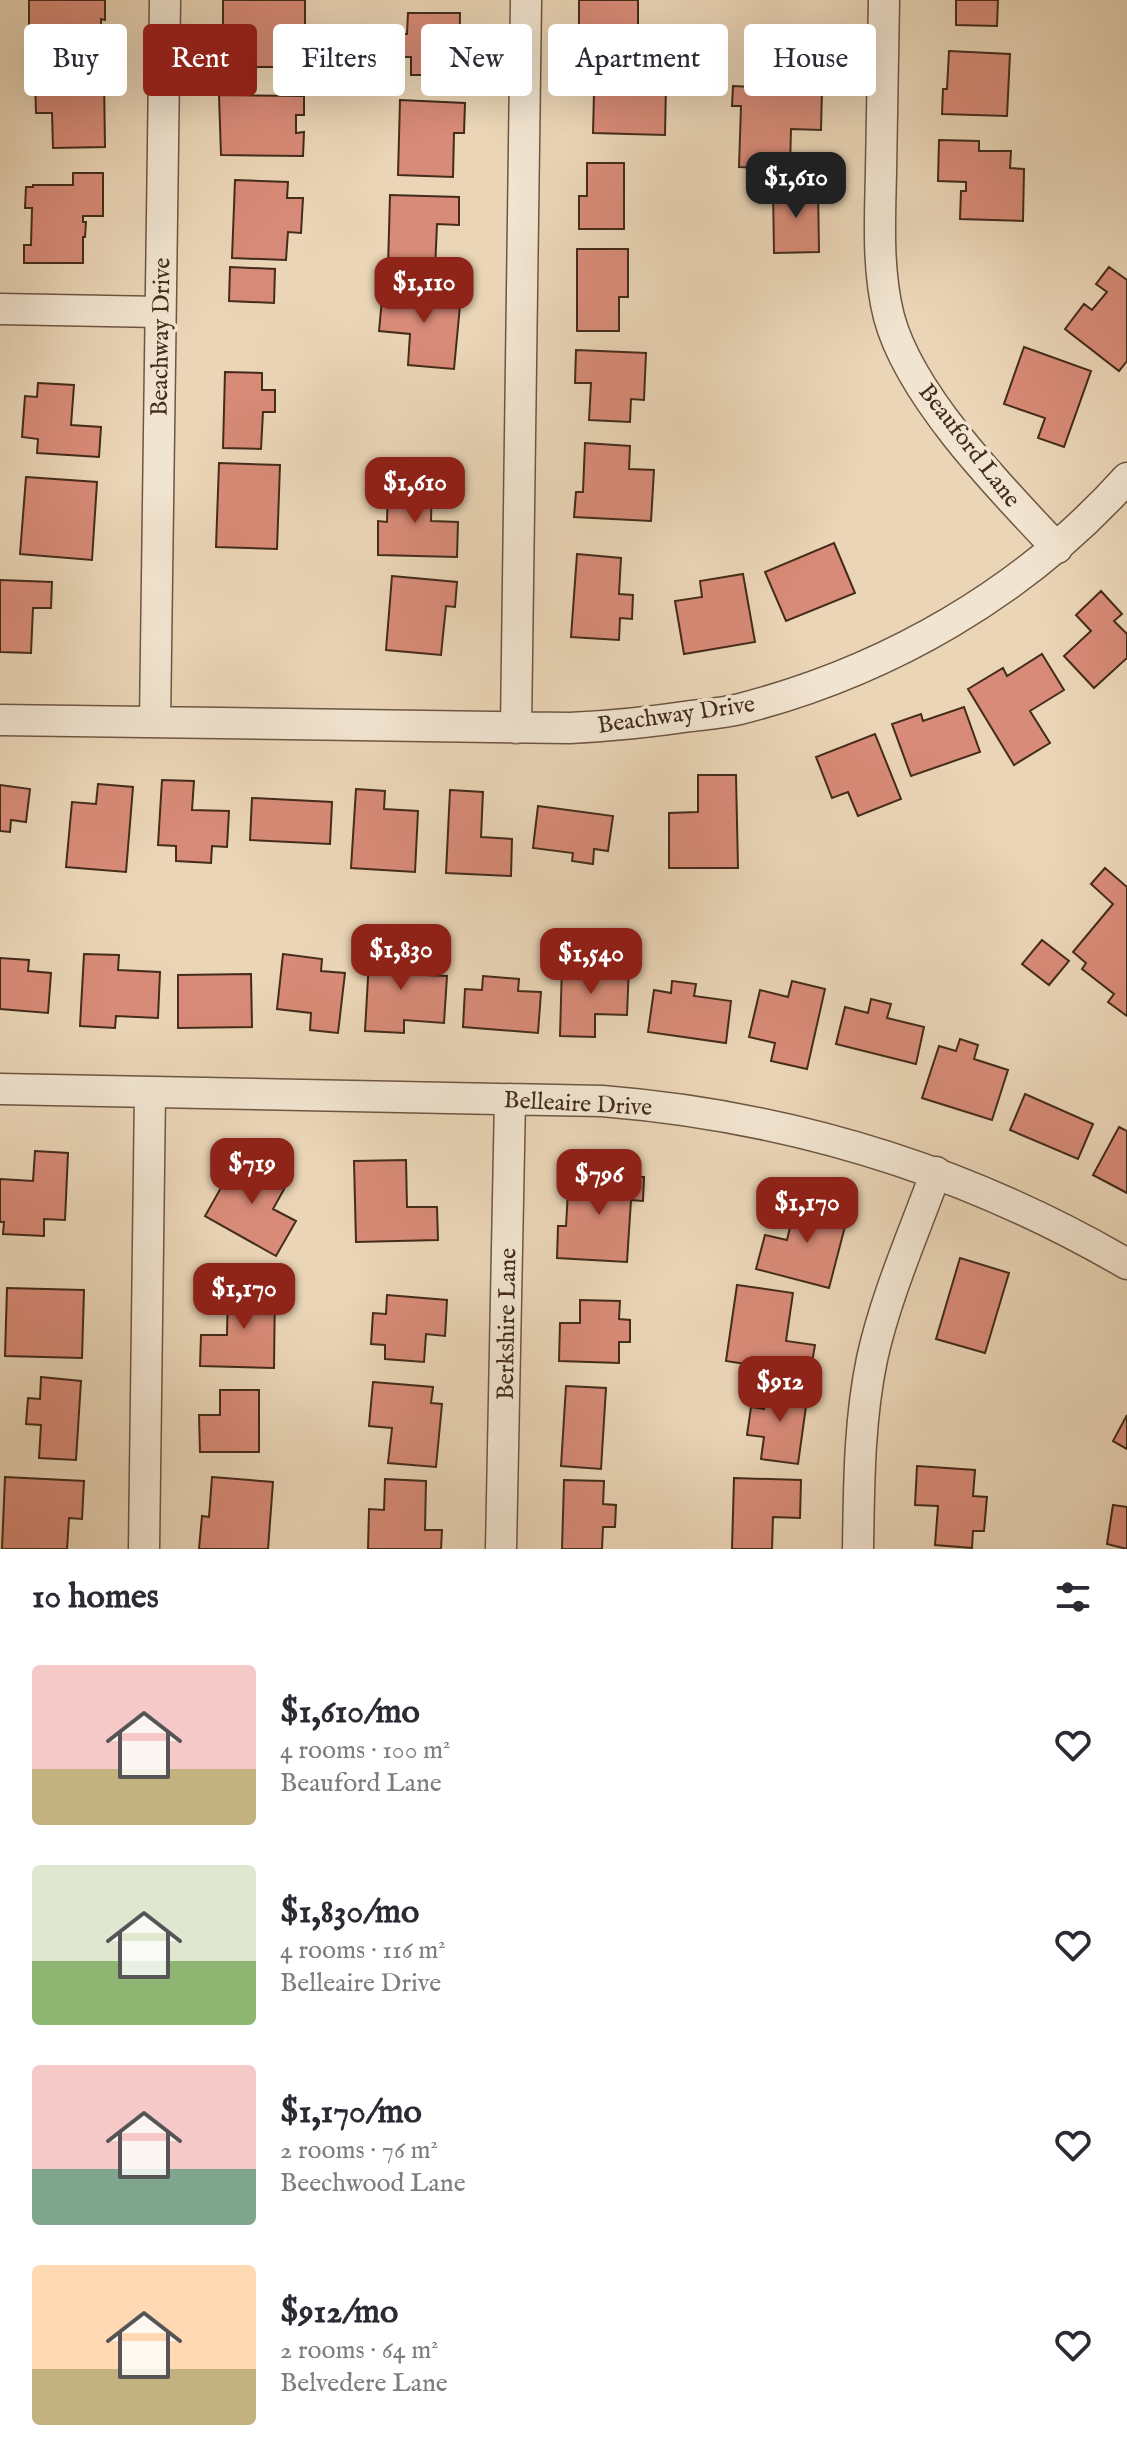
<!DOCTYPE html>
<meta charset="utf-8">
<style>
body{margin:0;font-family:"IM FELL English",serif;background:#f2f2f3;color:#2b2b33;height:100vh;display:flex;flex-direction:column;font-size:30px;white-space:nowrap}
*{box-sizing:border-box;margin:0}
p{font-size:26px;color:#7c7c81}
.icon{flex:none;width:44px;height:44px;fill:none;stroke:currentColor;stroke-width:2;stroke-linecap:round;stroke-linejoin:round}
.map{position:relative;height:1549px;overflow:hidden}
.drawer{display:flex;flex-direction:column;background:#fff;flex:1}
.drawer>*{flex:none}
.guide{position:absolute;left:24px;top:24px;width:1080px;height:72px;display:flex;gap:16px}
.price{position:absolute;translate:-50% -68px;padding:0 18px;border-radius:16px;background:#8f2418;color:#fff;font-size:26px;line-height:52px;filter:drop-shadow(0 2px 4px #0008)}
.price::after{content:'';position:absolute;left:50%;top:48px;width:24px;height:18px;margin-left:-12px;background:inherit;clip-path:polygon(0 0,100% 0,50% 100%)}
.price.on{background:#222;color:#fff}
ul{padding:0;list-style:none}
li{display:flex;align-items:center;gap:24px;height:200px;padding:0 32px}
li span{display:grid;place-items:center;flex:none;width:224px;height:160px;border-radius:8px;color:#555}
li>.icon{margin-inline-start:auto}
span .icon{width:96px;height:96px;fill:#fffc;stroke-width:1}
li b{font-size:34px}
h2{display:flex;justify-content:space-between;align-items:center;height:96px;padding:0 32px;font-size:34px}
.tag{padding:0 28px;border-radius:8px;background:#fff;box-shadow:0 8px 32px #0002;font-size:28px;line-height:72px}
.tag.on{background:#8f2418;color:#fff}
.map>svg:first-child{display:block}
.building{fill:#d88b78;stroke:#442c1a;stroke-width:2}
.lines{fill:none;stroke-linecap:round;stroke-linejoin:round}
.street-casing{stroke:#6e5641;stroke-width:33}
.street{stroke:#f1e4d0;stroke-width:30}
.labels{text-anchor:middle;stroke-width:7;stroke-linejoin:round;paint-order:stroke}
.street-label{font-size:24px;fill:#442c1a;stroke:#f1e4d0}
</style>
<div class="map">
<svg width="1127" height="1549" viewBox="0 0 1127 1549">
<rect width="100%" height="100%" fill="#ead5b6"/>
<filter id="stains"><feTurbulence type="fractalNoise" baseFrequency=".0025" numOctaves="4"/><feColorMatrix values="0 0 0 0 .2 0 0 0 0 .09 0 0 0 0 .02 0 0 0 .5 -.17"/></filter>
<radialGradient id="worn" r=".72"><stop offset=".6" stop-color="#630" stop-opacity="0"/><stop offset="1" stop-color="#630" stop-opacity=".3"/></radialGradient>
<!-- building -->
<path class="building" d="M29,0H105V20L101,19V25H105V42L29,41Z
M223,0H305V67H232V35L243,34V25H223Z
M579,0H638V39L579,38Z
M956,0H998L997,26L956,25Z
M408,13H460L459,75H411V57H401V34H407Z
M949,51L1010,54L1007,116L942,114L943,89H947Z
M581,64L646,66L645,84H666L665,135L593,133L594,93H580Z
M104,78L105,147L53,148L52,113H36L35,79Z
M733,86L822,90L821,130L791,129L790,169L739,167L741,106H732Z
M219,95L304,96V115H296V133L304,132L303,156L221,155Z
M400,100L465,103L464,133H454L453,177L398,175Z
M939,140L979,141V151H1011L1010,168L1024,169L1023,221L960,219L961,191H966V182L938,181Z
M587,163H624V229H579V196H587Z
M73,173H103V216H83V222H86L85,237H83V263H24V245H31L32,208H25L26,187H33V185H73Z
M235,180L288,182L287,198H303L301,233L288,232L286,260L232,258Z
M818,186L819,252L774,253L773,187Z
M390,195L459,197V225L437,224L435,269L388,267Z
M577,249H628V297H619V331H577Z
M230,267L275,269L274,303L229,301Z
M1109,267L1127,280V361L1119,371L1065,329L1084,304L1092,310L1107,292L1096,284Z
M383,289L461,295L454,369L408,365L410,334L379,331Z
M1024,347L1091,371L1064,447L1038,438L1045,418L1004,404Z
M576,350L646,353L644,400L631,399L630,422L589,420L591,383H575Z
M225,372L262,373V390H275V412H263L261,449L223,448Z
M38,383L74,385L71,425L101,427L99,457L37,453L38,439L22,437L25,396L37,397Z
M585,443L630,446L629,469L654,470L651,521L574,517L576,492H583Z
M219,463L280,465L277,549L216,547Z
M26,477L97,482L92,560L20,554Z
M388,484L432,485L431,521L458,522L457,557L378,555V521L387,522Z
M834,543L855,593L786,621L765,572Z
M577,554L621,558L619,594L633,595L632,619L620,618L619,640L571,637Z
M743,574L755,642L684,654L675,601L702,597L700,581Z
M392,576L457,582L455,607L446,606L441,655L386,650Z
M0,580L52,582L51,608H33L31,653L0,652Z
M1101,591L1122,614L1114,621L1127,634V658L1094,688L1064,656L1091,631L1076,615Z
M1042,654L1064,690L1030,711L1050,743L1014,765L968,689L1003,668L1007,676Z
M964,707L980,752L911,776L892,724L921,714L923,721Z
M875,734L901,799L858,816L848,792L832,798L816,757Z
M698,775H736L738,868H669V813L698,812Z
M162,780L194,781L192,810L229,811L227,847L212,846L211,863L176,861V846L158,845Z
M98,784L133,787L126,872L66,867L72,802L96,804Z
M0,785L30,789L26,822L11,820L10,832L0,831Z
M356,789L385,791L384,809L418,811L415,872L351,868Z
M450,790L483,792L481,837L512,839L511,876L446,873Z
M252,798L332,802L330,844L250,840Z
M538,806L613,816L608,851L594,849L593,864L572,861L573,853L533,848Z
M1105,868L1127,887V1016L1108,1002L1114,994L1082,969L1086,963L1073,952L1113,904L1091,884Z
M380,937L406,938L403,974L447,976L444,1023L404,1020V1033L365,1031L369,960H378Z
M1042,940L1069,961L1049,985L1022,964Z
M84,954L119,955L118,970L160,972L158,1018L116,1016L115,1028L80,1026Z
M283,954L322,959L321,971L345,973L338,1033L310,1030L311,1013L277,1009Z
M0,958L29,960L28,971L51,973L48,1013L0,1009Z
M562,964L629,966L627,1015L595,1014V1037L560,1036Z
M251,974L252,1027L178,1028V975Z
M483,976L519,979L518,991L541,992L538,1033L463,1027L465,989L482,990Z
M672,981L696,984L694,996L731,1001L726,1043L648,1032L654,990L671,993Z
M792,981L825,989L807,1069L771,1061L775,1043L749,1037L760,990L788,997Z
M871,999L891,1004L887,1018L924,1027L916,1064L836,1044L845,1007L868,1013Z
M960,1039L978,1045L974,1059L1008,1070L992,1120L922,1098L939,1046L956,1051Z
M1025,1094L1093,1124L1078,1159L1010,1130Z
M1119,1127L1127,1131V1193L1093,1175Z
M35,1151L68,1153L65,1220L44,1219V1236L3,1234L4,1222H0V1179L33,1181Z
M239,1156L288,1182L273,1209L296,1221L276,1256L205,1216Z
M406,1160L407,1207H437L438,1240L356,1242L354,1161Z
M569,1174L644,1177L643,1201L631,1200L627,1262L557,1258L558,1226H566Z
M797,1198L849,1211L829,1288L756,1269L765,1235L787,1240Z
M960,1258L1009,1273L985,1353L936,1339Z
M228,1285L275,1286L274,1368L200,1366L201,1335H227Z
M737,1285L793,1293L786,1341L815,1345L810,1374L726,1361Z
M7,1288L84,1290L82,1358L5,1356Z
M387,1295L447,1300L445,1336L426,1334L424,1362L385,1359V1345L371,1344L373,1313L386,1314Z
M580,1300L620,1301L619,1319L630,1320V1342H619V1363L559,1361L560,1323H580Z
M41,1377L81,1381L76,1460L39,1458L41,1425L26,1424L28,1398L40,1399Z
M373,1382L433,1387L431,1403L442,1404L436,1467L388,1463L392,1428L369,1426Z
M566,1386L606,1388L601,1469L561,1466Z
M767,1387L808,1392L798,1464L761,1459L764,1437L747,1435L751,1407L764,1409Z
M220,1390H259V1452H200L199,1415H220Z
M1127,1415V1449L1113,1441Z
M917,1466L975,1470L973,1496L987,1497L984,1531H973L972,1548L935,1545L938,1506L915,1505Z
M5,1477L84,1481L82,1519L69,1518L67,1549H2Z
M212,1477L273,1482L268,1549H199L202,1516L209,1517Z
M734,1478L801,1480L800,1518L773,1517L772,1549H732Z
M385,1479L426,1481L425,1530H442L441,1549H368L369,1509L384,1510Z
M564,1480L604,1481L603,1504L616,1505L615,1527H603L602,1549H562Z
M1113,1505L1127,1507V1549L1107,1544Z"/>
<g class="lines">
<!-- street casing -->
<g class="street-casing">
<path id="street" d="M884,0C883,57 882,114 881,171C880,220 877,270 889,317C910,396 1001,489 1057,548
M0,309L160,312
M0,720L570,728C611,726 651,722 691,716C707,714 724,713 740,709C888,671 1025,592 1127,478
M155,722L165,0
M516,728L526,0
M0,1089L602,1101C788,1116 966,1170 1127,1264
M144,1549L150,1092
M501,1549L510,1099
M858,1549C859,1486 859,1421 872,1359C886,1295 914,1233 936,1172"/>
</g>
<!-- street -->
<use href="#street" class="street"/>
</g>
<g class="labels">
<!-- street labels -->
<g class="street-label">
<text transform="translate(160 337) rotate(-89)" y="8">Beachway Drive</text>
<text transform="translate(970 445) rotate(52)" y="8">Beauford Lane</text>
<text transform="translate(676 714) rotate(-8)" y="8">Beachway Drive</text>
<text transform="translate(578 1103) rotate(3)" y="8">Belleaire Drive</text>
<text transform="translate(506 1324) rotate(-89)" y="8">Berkshire Lane</text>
</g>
</g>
<rect width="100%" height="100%" filter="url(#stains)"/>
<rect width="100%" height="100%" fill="url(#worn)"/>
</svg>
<b class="price on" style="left:796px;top:220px">$1,610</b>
<b class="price" style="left:424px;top:325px">$1,110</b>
<b class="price" style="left:415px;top:525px">$1,610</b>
<b class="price" style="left:401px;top:992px">$1,830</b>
<b class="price" style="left:591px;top:996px">$1,540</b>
<b class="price" style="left:252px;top:1206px">$719</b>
<b class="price" style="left:599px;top:1217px">$796</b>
<b class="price" style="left:807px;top:1245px">$1,170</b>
<b class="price" style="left:244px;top:1331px">$1,170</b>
<b class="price" style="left:780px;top:1424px">$912</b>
<div class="guide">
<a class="tag">Buy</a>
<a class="tag on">Rent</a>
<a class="tag">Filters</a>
<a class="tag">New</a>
<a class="tag">Apartment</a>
<a class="tag">House</a>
</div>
</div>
<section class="drawer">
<h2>10 homes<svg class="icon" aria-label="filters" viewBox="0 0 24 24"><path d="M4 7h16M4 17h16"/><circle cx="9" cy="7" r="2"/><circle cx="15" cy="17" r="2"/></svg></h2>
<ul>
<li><span style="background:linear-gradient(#f6c9c9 65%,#c2b280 0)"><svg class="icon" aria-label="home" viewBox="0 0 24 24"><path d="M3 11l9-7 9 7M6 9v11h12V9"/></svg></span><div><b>$1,610/mo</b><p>4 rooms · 100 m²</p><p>Beauford Lane</p></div><svg class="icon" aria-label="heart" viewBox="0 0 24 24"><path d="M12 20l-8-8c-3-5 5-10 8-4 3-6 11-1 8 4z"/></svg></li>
<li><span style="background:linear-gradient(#dfe7d0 60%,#8fb573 0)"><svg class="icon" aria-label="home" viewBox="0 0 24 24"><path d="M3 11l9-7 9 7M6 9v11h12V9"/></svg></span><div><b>$1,830/mo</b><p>4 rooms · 116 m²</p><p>Belleaire Drive</p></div><svg class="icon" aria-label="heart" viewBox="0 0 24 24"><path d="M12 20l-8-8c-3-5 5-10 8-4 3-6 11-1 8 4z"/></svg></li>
<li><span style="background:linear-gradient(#f6c9c9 65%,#7fa58c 0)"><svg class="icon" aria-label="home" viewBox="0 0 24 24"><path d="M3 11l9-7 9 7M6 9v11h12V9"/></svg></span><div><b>$1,170/mo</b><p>2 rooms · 76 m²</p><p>Beechwood Lane</p></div><svg class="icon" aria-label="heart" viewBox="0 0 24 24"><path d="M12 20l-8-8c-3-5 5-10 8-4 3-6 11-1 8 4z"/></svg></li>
<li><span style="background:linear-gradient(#ffd9b3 65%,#c2b280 0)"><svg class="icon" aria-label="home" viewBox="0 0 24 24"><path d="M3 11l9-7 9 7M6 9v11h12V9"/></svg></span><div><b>$912/mo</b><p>2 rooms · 64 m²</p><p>Belvedere Lane</p></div><svg class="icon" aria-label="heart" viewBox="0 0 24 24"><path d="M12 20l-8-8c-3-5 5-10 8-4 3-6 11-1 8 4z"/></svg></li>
</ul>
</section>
